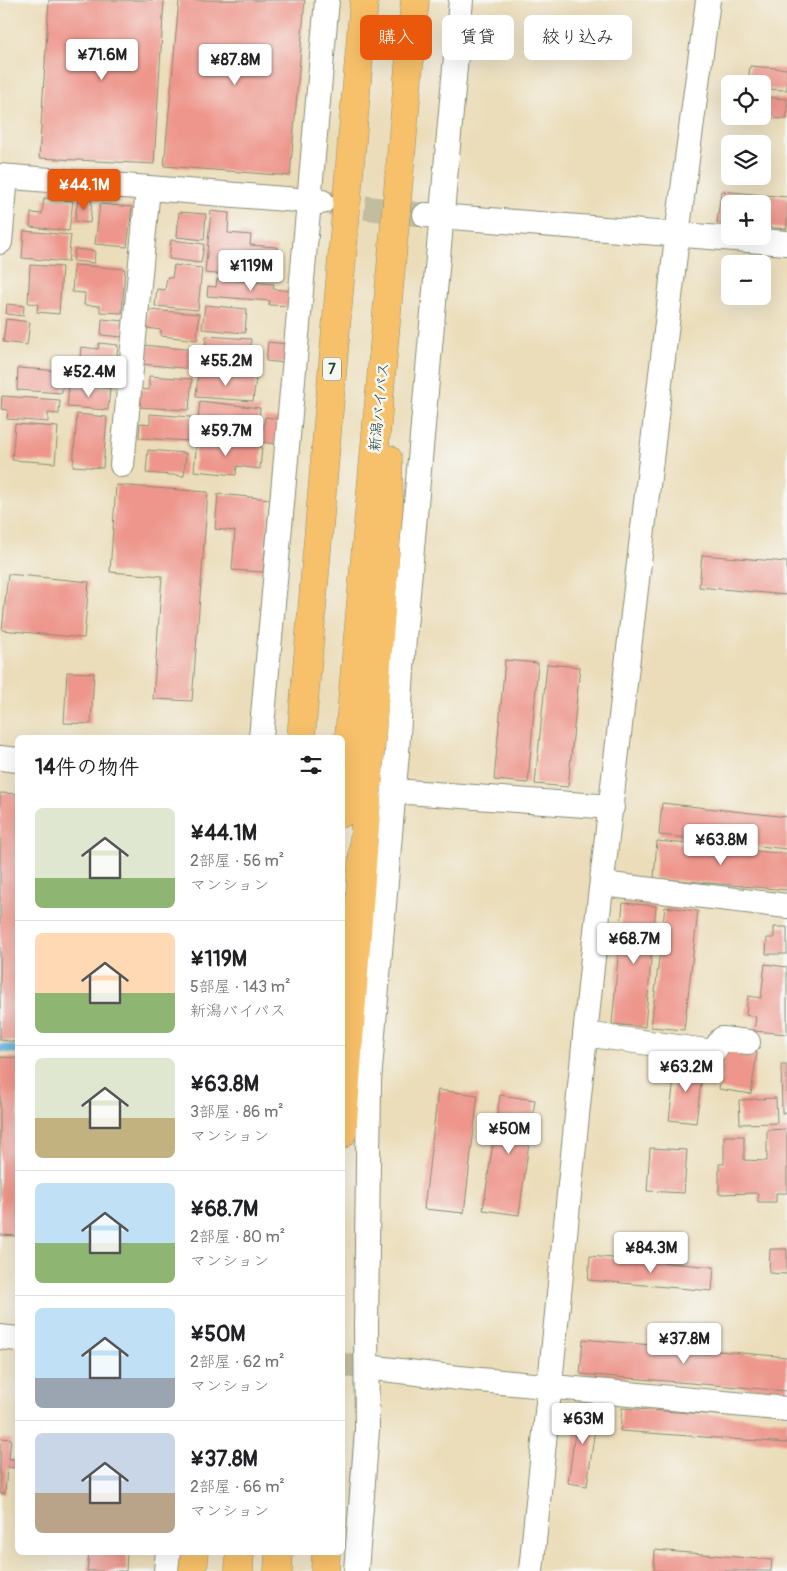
<!DOCTYPE html>
<html lang="ja">
<meta charset="utf-8">
<style>
body{margin:0;font-family:Pangolin,"Klee One",sans-serif;background:#f2f2f2;color:#202124;height:100vh;display:flex;flex-direction:column;font-size:19px;white-space:nowrap}
*{box-sizing:border-box;margin:0}
p{font-size:16px;color:#757577}
.icon{flex:none;width:28px;height:28px;fill:none;stroke:currentColor;stroke-width:2;stroke-linecap:round;stroke-linejoin:round}
.map{position:relative;flex:1;overflow:hidden}
.side{position:absolute;left:15px;top:735px;width:330px;height:820px;display:flex;flex-direction:column;background:#fff;border-radius:8px;box-shadow:0 5px 20px #0002}
.side>*{flex:none}
.hud{position:absolute;left:360px;top:15px;width:351px;height:45px;display:flex;gap:10px}
.buttons{position:absolute;left:721px;top:75px;display:grid;gap:10px}
.buttons a{display:grid;place-items:center;width:50px;height:50px;border-radius:8px;background:#fff;box-shadow:0 5px 20px #0002;font-size:25px}
.price{position:absolute;translate:-50% -42px;padding:0 11px;border-radius:5px;background:#fff;color:#222;font-size:16px;line-height:32px;filter:drop-shadow(0 1px 2px #0008)}
.price::after{content:'';position:absolute;left:50%;top:30px;width:15px;height:11px;margin-left:-8px;background:inherit;clip-path:polygon(0 0,100% 0,50% 100%)}
.price.active{background:#ea580c;color:#fff}
ul{padding:0;list-style:none}
li{display:flex;align-items:center;gap:15px;height:125px;padding:0 20px}
li+li{border-top:1px solid #e0e0e0}
li span{display:grid;place-items:center;flex:none;width:140px;height:100px;border-radius:8px;color:#555}
li>.icon{margin-inline-start:auto}
span .icon{width:60px;height:60px;fill:#fffc;stroke-width:1}
li b{font-size:21px}
h2{display:flex;justify-content:space-between;align-items:center;height:60px;padding:0 20px;font-size:21px}
.chip{padding:0 18px;border-radius:8px;background:#fff;box-shadow:0 5px 20px #0002;font-size:18px;line-height:45px}
.chip.active{background:#ea580c;color:#fff}
.map>svg:first-child{display:block}
.lines{fill:none;stroke-linecap:round;stroke-linejoin:round}
.stream{stroke:#61b0db;stroke-width:8}
.building{fill:#ee968c}
.minor-tunnel{stroke:#c2bd9e;stroke-width:24;stroke-dasharray:24 12;stroke-linecap:butt}
.minor-casing{stroke:#858d76;stroke-width:26}
.highway-casing{stroke:#858d76;stroke-width:29}
.minor{stroke:#fff;stroke-width:24}
.highway{stroke:#f7c06b;stroke-width:28}
.labels{text-anchor:middle;stroke-width:5;stroke-linejoin:round;paint-order:stroke}
.shield{fill:#f6f6f2;stroke:#60746d;stroke-width:1}
.shield-label{font-size:14px;font-weight:bold;fill:#1f3d34}
.street-label{font-size:15px;fill:#1f3d34;stroke:#f6f6f2}
</style>
<div class="map">
<svg width="787" height="1571" viewBox="0 0 787 1571">
<rect width="100%" height="100%" fill="#f6f6f2"/>
<filter id="ink" filterUnits="userSpaceOnUse"><feTurbulence type="fractalNoise" baseFrequency=".02" numOctaves="2"/><feDisplacementMap in="SourceGraphic" scale="10" xChannelSelector="R" yChannelSelector="G"/><feConvolveMatrix kernelMatrix="1 2 1 2 8 2 1 2 1" color-interpolation-filters="sRGB"/></filter>
<filter id="wash" filterUnits="userSpaceOnUse"><feTurbulence type="fractalNoise" baseFrequency=".0096" numOctaves="4" result="noise"/><feDisplacementMap in="SourceGraphic" scale="20" xChannelSelector="R" yChannelSelector="G"/><feGaussianBlur stdDeviation="1.12" result="paint"/><feColorMatrix in="noise" values="0 0 0 0 0 0 0 0 0 0 0 0 0 0 0 0 0 1.4 0 .05"/><feComposite in="paint" operator="in"/></filter>
<g filter="url(#wash)">
<rect width="100%" height="100%" fill="#ebddb9"/>
<g class="lines">
<!-- stream -->
<path class="stream" d="M0,1048L18,1050"/>
</g>
<g id="blocks">
<!-- building -->
<path class="building" d="M49,0H164L154,164L39,158Z
M179,0H305L290,176L164,166Z
M750,66L787,69V90L762,89V84H748Z
M762,97L787,99V119L762,118Z
M721,191L787,197V229L762,227V204H730V224L717,223Z
M44,198L73,201L69,231L30,227L31,213L42,214Z
M78,199L92,201L90,223L75,221Z
M100,204L132,207L127,247L95,244Z
M211,211L229,213L228,233L251,235L250,245L277,247L273,279L205,273Z
M179,212L206,214L204,240L177,237Z
M24,231L71,235L68,262L22,258Z
M171,240L204,244L201,263L169,259Z
M75,249L95,251L94,263L73,261Z
M30,265L62,267L59,314L37,312L38,304L28,303Z
M74,265L125,269L122,313L100,312V306L84,305L85,293L72,292Z
M174,265L202,268L198,310L155,306L157,289L165,290L167,277L172,278Z
M217,279L274,284L273,289L293,291L291,306L269,305L270,301L207,296L208,286L216,287Z
M7,304L24,306L23,316L6,314Z
M205,305L247,309L245,333L202,329Z
M149,310L199,314L197,340L161,336V330L147,328Z
M6,319L30,322L27,345L3,342Z
M102,319L124,321L122,337L101,335Z
M206,336L251,339L250,359L241,358L240,372L204,369Z
M268,342L287,344L285,363L266,361Z
M99,343L118,345L114,384L78,380L81,347L98,349Z
M142,345L195,350L193,369L140,364Z
M18,368L63,371L62,393L17,390Z
M198,373L256,378L253,401L196,397Z
M149,376L192,379L189,410L137,407L138,389L149,390Z
M69,386L110,388L108,410L67,407Z
M2,396L60,400L59,414L48,413V422L7,419L8,410L1,409Z
M200,401L260,408L258,428L263,429L265,417L280,419L277,444L214,437L216,421L198,419Z
M77,414L107,417L103,468L73,466Z
M150,414L191,417L189,441L139,438L140,423L150,424Z
M15,424L58,427L55,463L12,460Z
M197,440L262,447L260,469L237,466L236,475L194,471Z
M148,450L186,453L184,476L146,473Z
M116,485L208,492L192,701L153,699L162,576L110,572Z
M218,494L270,499L263,572L232,570L235,531L215,529Z
M702,555L787,562V595L699,587Z
M8,574L89,582L84,638L2,630Z
M505,660L538,663L528,783L494,780Z
M547,664L580,667L568,787L535,784Z
M67,672L94,673L91,724L64,723Z
M0,793L18,794V1042L0,1040Z
M662,803L787,817V849L659,835Z
M657,841L787,854V890L654,878Z
M623,903L656,906L645,1027L612,1024Z
M665,907L698,911L684,1030L651,1027Z
M774,927H787V954H766L767,938H774Z
M765,964L787,967V1034L754,1031L756,1017L746,1015L748,996L761,998Z
M725,1048L757,1053L751,1094L719,1089Z
M0,1057L18,1058V1236L0,1235Z
M676,1063L703,1066L696,1123L669,1120Z
M781,1065H787V1113H782Z
M438,1090L478,1095L464,1213L424,1209Z
M500,1095L535,1100L519,1215L483,1210Z
M776,1098L777,1123L740,1124L739,1100Z
M787,1129V1193H776V1202H758V1193L719,1194V1164H724V1136H744V1160L767,1161V1130Z
M650,1148L687,1150L684,1193L647,1191Z
M770,1249H787V1274L769,1273Z
M590,1256L714,1267L712,1291L588,1280Z
M583,1339L787,1357V1391L580,1374Z
M579,1404L598,1407L587,1486L568,1483Z
M622,1408L787,1420V1443L620,1431Z
M0,1438L11,1439L9,1459H17L16,1468L7,1467L5,1494L0,1493Z
M655,1550L772,1560L771,1571H654Z
M89,1552H127L126,1571H87Z"/>
</g>
</g>
<g filter="url(#ink)">
<use href="#blocks" fill-opacity="0" stroke="#858d76" stroke-width="1"/>
<g class="lines">
<!-- minor-tunnel -->
<path class="minor-tunnel" d="M329,203L424,215
M342,1365L367,1367"/>
<!-- minor casing -->
<g class="minor-casing">
<path id="minor" d="M0,176L322,202
M425,215L787,243
M0,242L6,177
M122,465L148,188
M261,738L327,0
M0,758L18,760
M394,791L612,807
M602,884L787,906
M585,1034L713,1052L722,1039L748,1042
M0,1337L18,1339
M367,1367L459,1378L787,1409
M166,1571L168,1552
M356,1571L367,1430L366,1329L369,1081L397,752L404,638L461,0
M531,1571L593,957L679,220L708,0"/>
</g>
<!-- highway casing -->
<g class="highway-casing">
<path id="highway" d="M301,738L364,0
M342,813L415,0
M342,1134L389,502L388,459
M193,1571L195,1552
M239,1571L240,1552
M278,1571L279,1552
M325,1571L326,1552"/>
</g>
<!-- minor -->
<use href="#minor" class="minor"/>
<!-- highway -->
<use href="#highway" class="highway"/>
</g>
</g>
<g class="labels">
<!-- shield labels -->
<rect class="shield" x="323" y="357.5" width="18" height="23" rx="4"/>
<g class="shield-label">
<text x="332" y="374">7</text>
</g>
<!-- street labels -->
<g class="street-label">
<text transform="translate(379 407) rotate(-84)" y="5">新潟バイパス</text>
</g>
</g>
</svg>
<div class="buttons">
<a><svg class="icon" aria-label="locate" viewBox="0 0 24 24"><circle cx="12" cy="12" r="6"/><path d="M12 2v4M12 18v4M2 12h4M18 12h4"/></svg></a>
<a><svg class="icon" aria-label="layers" viewBox="0 0 24 24"><path d="M12 4l9 5-9 5-9-5zM3 14l9 5 9-5"/></svg></a>
<a>+</a>
<a>−</a>
</div>
<b class="price" style="left:102px;top:81px">¥71.6M</b>
<b class="price" style="left:235px;top:86px">¥87.8M</b>
<b class="price active" style="left:84px;top:211px">¥44.1M</b>
<b class="price" style="left:251px;top:292px">¥119M</b>
<b class="price" style="left:226px;top:387px">¥55.2M</b>
<b class="price" style="left:89px;top:398px">¥52.4M</b>
<b class="price" style="left:226px;top:457px">¥59.7M</b>
<b class="price" style="left:721px;top:866px">¥63.8M</b>
<b class="price" style="left:634px;top:965px">¥68.7M</b>
<b class="price" style="left:686px;top:1093px">¥63.2M</b>
<b class="price" style="left:509px;top:1155px">¥50M</b>
<b class="price" style="left:651px;top:1274px">¥84.3M</b>
<b class="price" style="left:684px;top:1365px">¥37.8M</b>
<b class="price" style="left:583px;top:1445px">¥63M</b>
<div class="hud">
<a class="chip active">購入</a>
<a class="chip">賃貸</a>
<a class="chip">絞り込み</a>
</div>
<section class="side">
<h2>14件の物件<svg class="icon" aria-label="filters" viewBox="0 0 24 24"><path d="M4 7h16M4 17h16"/><circle cx="9" cy="7" r="2"/><circle cx="15" cy="17" r="2"/></svg></h2>
<ul>
<li><span style="background:linear-gradient(#dfe7d0 70%,#8fb573 0)"><svg class="icon" aria-label="home" viewBox="0 0 24 24"><path d="M3 11l9-7 9 7M6 9v11h12V9"/></svg></span><div><b>¥44.1M</b><p>2部屋 · 56 m²</p><p>マンション</p></div></li>
<li><span style="background:linear-gradient(#ffd9b3 60%,#8fb573 0)"><svg class="icon" aria-label="home" viewBox="0 0 24 24"><path d="M3 11l9-7 9 7M6 9v11h12V9"/></svg></span><div><b>¥119M</b><p>5部屋 · 143 m²</p><p>新潟バイパス</p></div></li>
<li><span style="background:linear-gradient(#dfe7d0 60%,#c2b280 0)"><svg class="icon" aria-label="home" viewBox="0 0 24 24"><path d="M3 11l9-7 9 7M6 9v11h12V9"/></svg></span><div><b>¥63.8M</b><p>3部屋 · 86 m²</p><p>マンション</p></div></li>
<li><span style="background:linear-gradient(#bfe0f5 60%,#8fb573 0)"><svg class="icon" aria-label="home" viewBox="0 0 24 24"><path d="M3 11l9-7 9 7M6 9v11h12V9"/></svg></span><div><b>¥68.7M</b><p>2部屋 · 80 m²</p><p>マンション</p></div></li>
<li><span style="background:linear-gradient(#bfe0f5 70%,#9aa5b1 0)"><svg class="icon" aria-label="home" viewBox="0 0 24 24"><path d="M3 11l9-7 9 7M6 9v11h12V9"/></svg></span><div><b>¥50M</b><p>2部屋 · 62 m²</p><p>マンション</p></div></li>
<li><span style="background:linear-gradient(#c9d6e8 60%,#b9a48a 0)"><svg class="icon" aria-label="home" viewBox="0 0 24 24"><path d="M3 11l9-7 9 7M6 9v11h12V9"/></svg></span><div><b>¥37.8M</b><p>2部屋 · 66 m²</p><p>マンション</p></div></li>
</ul>
</section>
</div>
